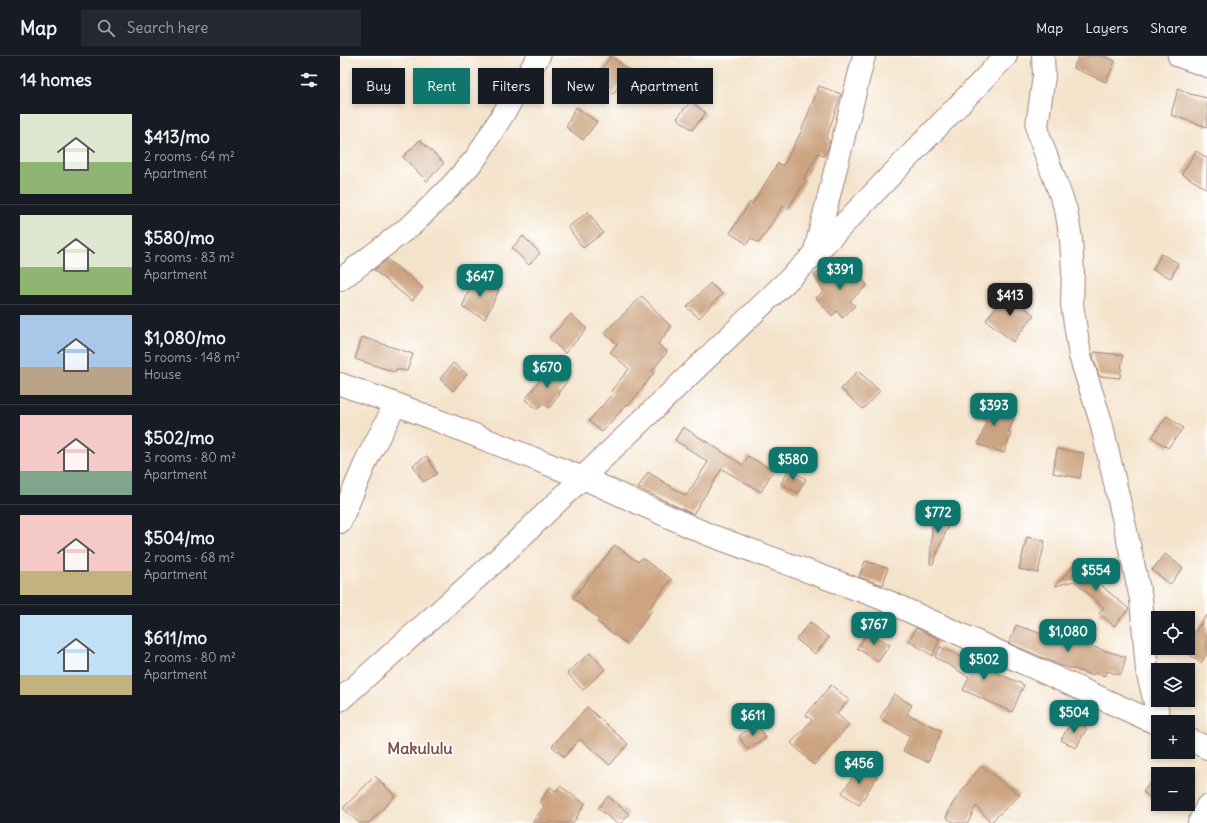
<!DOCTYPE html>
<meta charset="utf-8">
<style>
body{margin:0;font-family:Delius,sans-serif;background:#242831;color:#f1f3f6;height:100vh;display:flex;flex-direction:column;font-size:15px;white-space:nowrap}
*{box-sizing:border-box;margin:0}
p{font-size:13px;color:#9ea1a6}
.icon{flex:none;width:22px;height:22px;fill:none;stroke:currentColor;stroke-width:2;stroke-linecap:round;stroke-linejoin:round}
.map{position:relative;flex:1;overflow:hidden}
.side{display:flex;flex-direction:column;background:#171b24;width:340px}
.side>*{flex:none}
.hud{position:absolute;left:12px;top:12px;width:380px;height:36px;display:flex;gap:8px}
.fabs{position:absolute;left:811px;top:555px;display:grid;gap:8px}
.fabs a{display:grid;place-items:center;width:44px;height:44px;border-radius:0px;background:#171b24;box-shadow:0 2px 6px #0003;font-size:20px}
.price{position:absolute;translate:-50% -34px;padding:0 9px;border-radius:8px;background:#0f766e;color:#fff;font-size:13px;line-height:26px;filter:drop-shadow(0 1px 2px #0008)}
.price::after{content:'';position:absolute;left:50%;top:24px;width:12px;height:9px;margin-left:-6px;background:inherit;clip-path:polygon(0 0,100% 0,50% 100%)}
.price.active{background:#222;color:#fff}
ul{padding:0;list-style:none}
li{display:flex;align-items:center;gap:12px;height:100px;padding:0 20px}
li+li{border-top:1px solid #363941}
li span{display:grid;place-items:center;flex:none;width:112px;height:80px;border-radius:0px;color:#555}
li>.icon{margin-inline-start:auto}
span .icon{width:48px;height:48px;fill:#fffc;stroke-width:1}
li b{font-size:17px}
h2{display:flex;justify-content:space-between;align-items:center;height:48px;padding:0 20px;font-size:17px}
.chip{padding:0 14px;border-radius:0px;background:#171b24;box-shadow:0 2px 6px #0003;font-size:14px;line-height:36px}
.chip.active{background:#0f766e;color:#fff}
header{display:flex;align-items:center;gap:24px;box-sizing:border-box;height:56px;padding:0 20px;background:#171b24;border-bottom:1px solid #363941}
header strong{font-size:19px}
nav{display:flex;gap:22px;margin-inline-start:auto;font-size:14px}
.search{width:280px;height:36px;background:#242831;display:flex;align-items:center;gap:10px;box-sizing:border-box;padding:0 14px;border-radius:0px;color:#9ea1a6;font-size:15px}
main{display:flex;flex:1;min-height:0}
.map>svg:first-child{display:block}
.building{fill:#cca481}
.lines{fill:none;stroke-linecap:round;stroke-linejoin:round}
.minor-casing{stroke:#9f817b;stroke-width:24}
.minor{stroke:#fff;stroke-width:22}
.labels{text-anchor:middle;stroke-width:3;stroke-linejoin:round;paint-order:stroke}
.district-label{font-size:16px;font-weight:bold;fill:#784e49;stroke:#fff}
</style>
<header>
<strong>Map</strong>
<div class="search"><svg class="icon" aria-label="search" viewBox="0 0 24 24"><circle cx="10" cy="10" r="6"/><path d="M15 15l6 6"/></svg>Search here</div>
<nav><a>Map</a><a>Layers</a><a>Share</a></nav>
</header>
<main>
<section class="side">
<h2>14 homes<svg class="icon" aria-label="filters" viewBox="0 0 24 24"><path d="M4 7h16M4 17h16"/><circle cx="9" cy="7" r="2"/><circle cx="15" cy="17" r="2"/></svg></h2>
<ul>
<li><span style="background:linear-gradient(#dfe7d0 60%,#8fb573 0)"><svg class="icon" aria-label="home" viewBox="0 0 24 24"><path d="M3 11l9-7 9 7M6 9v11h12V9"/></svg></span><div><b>$413/mo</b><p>2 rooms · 64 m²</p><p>Apartment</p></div></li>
<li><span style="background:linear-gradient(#dfe7d0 65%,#8fb573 0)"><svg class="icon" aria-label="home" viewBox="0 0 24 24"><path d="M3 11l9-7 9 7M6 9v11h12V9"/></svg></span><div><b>$580/mo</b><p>3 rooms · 83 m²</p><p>Apartment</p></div></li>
<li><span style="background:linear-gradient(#a9c7e8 65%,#b9a48a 0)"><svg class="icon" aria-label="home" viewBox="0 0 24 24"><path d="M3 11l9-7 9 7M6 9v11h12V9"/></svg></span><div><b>$1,080/mo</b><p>5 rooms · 148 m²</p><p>House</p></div></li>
<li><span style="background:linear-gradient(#f6c9c9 70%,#7fa58c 0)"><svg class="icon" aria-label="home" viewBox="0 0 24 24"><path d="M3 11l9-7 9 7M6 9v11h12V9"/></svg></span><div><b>$502/mo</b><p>3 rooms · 80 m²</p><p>Apartment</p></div></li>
<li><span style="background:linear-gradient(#f6c9c9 70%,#c2b280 0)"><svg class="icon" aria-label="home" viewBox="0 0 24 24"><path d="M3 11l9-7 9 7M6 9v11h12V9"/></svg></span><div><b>$504/mo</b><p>2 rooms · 68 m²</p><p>Apartment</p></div></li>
<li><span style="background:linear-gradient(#bfe0f5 75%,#c2b280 0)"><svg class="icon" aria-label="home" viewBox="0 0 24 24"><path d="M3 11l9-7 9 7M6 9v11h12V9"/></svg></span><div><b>$611/mo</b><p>2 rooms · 80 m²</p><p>Apartment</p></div></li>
</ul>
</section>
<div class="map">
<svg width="867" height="767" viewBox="0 0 867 767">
<rect width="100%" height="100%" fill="#fff"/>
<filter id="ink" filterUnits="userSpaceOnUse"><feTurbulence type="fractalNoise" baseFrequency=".025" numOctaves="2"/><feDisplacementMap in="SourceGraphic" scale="8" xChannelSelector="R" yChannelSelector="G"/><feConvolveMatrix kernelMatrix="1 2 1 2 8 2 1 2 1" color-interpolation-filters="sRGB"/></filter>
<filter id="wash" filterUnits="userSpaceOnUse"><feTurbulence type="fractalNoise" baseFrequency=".012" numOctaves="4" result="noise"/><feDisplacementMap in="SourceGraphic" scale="16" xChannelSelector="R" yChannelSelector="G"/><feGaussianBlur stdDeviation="0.9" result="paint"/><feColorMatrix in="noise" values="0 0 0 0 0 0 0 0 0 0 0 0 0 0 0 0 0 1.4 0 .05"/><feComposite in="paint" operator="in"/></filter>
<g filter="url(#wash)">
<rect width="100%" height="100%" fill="#f4e3cb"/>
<g id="blocks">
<!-- building -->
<path class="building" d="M271,0L298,20L288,34H281L278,31L273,38L254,24Z
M739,0H763L775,5L766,26L733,12Z
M479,30L501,38L486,83L490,85L488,93L484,100L478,97L464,123L466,124L448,153L443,150L419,187L411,182L407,188L390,177L410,146L412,148L438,107L443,110L461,76Z
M838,32L850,38L867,42V71L831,59Z
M351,45L366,57L352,74L337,62Z
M236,51L257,66L243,84L226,71Z
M80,84L104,107L87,125L63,101Z
M856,95L867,102V133L842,118Z
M248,156L263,177L243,192L228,171Z
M183,180L200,197L189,209L172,192Z
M821,198L838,207L831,222L813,214Z
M47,203L83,232L72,245L34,214Z
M511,210L527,229L510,245L515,250L502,262L497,255L492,260L476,242L484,235L474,219L481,214L493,227Z
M135,222L159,234L145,263L122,251Z
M370,227L382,238L359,262L347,251Z
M666,237L694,259L673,286L646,264Z
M302,240L331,271L318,288L327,296L312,315L314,317L289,349L287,348L262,376L249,365L273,337L271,335L289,313L270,296L277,288L264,277Z
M231,258L247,273L225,297L209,282Z
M22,281L73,298L67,315L56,313L55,316L15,303Z
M754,296L783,299L780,322L759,320L753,301Z
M113,307L127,318L113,335L100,323Z
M210,310L228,324L218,337L220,338L209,352L203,347L198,353L185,344Z
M518,315L540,335L523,353L501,333Z
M639,344L675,361L668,376L671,377L664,397L638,388L647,365L633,358Z
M827,360L843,372L828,392L812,381Z
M343,371L403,409L408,400L433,414L421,436L382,413L353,458L298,432L308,416L346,440L368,406L335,384Z
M717,393L744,397L740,422L713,417Z
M87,400L97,418L83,426L73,409Z
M449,413L466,423L458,437L441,428Z
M593,459L612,460L593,508H590Z
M687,481L705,485L698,517L679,513Z
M275,489L298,506L302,502L331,523L310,552L312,554L287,588L257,566L259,563L233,542Z
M825,498L843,512L830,528L812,514Z
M740,503L756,518L750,520L789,553L774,570L759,557L764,552L734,525L715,530Z
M525,505L548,512L543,529L519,521Z
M867,559V598L861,607L842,593L843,592H848V585Z
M470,566L489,582L475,598L456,583Z
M676,569L714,582L715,579L786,601L781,619L767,615L766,620L754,617L753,619L719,609L669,587Z
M576,572L599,583L593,600L569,585Z
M529,575L550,589L538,606L517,592Z
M600,591L684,629L672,656L623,634L629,621L595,601Z
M250,597L265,613L243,634L227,617Z
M491,629L509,644L497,658L509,669L474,709L451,687L472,664L466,659Z
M554,638L572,649L567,658L602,675L588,706L563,695L570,680L540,662Z
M247,651L288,688L270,709L240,683L224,701L212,690Z
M732,664L747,672L736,692L721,684Z
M418,668L426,682L407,693L399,680Z
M520,710L537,721L519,749L502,737Z
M641,710L680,739L651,766L636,750L628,767H616L606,762L613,747Z
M819,716L821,718H818V747L803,736Z
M35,720L55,740L29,767H19L3,752Z
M220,730L245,748L233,767H192L204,750L200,746L210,731L216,735Z
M268,740L289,758L282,767H276L258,752Z"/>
</g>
</g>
<g filter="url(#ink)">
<use href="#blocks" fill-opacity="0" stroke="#9f817b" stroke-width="1"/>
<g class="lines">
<!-- minor casing -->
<g class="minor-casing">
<path id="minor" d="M703,0L704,20L697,70L699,80L726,154L731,183L733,217L732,248L740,300L761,366L784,466L801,543L807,615L820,666
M839,0L867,10
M474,199L524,0
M0,224L74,167L113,128L136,102L199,0
M0,328L56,348L243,422L367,478L538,541L818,668
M0,466L28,401L56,348
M0,644L158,503L474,199L666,0
M848,683L867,692
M859,767L867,750"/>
</g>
<!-- minor -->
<use href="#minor" class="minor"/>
</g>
</g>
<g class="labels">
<!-- district labels -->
<g class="district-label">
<text x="80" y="698">Makululu</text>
</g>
</g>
</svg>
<div class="fabs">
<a><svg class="icon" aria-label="locate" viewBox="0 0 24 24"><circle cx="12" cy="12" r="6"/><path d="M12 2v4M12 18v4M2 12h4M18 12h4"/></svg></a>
<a><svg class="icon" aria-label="layers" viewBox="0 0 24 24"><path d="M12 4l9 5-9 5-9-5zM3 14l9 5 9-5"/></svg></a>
<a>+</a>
<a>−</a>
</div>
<b class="price" style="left:500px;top:235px">$391</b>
<b class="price" style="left:140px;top:242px">$647</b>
<b class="price active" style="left:670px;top:261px">$413</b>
<b class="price" style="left:207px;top:333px">$670</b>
<b class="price" style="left:654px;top:371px">$393</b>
<b class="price" style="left:453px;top:425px">$580</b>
<b class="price" style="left:598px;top:478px">$772</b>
<b class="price" style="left:756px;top:536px">$554</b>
<b class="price" style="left:534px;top:590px">$767</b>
<b class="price" style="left:728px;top:597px">$1,080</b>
<b class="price" style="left:644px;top:625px">$502</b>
<b class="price" style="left:734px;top:678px">$504</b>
<b class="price" style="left:413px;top:681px">$611</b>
<b class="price" style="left:519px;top:729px">$456</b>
<div class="hud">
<a class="chip">Buy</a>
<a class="chip active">Rent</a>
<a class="chip">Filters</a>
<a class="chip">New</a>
<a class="chip">Apartment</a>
</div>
</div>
</main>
